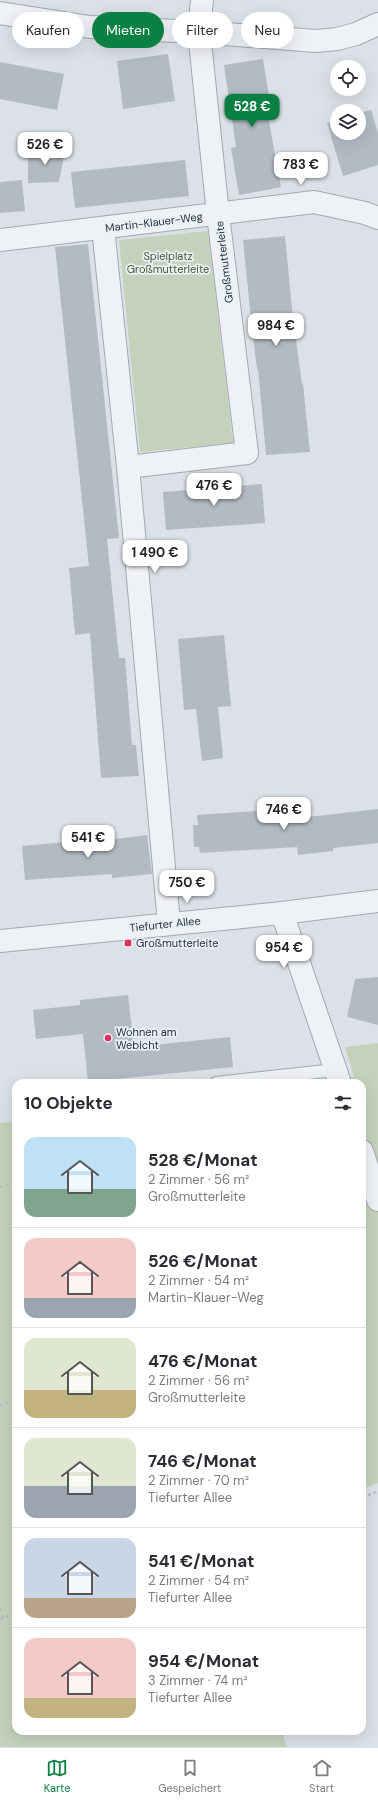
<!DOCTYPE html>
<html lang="de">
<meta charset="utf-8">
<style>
body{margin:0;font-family:"DM Sans",sans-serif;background:#f2f2f3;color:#2b2b33;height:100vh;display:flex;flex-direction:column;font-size:15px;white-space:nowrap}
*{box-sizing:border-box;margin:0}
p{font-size:13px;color:#7c7c81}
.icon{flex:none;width:22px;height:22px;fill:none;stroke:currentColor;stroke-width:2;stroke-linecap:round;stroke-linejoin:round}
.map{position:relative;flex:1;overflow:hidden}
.drawer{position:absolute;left:12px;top:1079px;width:354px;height:656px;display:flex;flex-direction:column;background:#fff;border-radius:12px;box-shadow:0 4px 16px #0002}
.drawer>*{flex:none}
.top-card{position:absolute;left:12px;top:12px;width:354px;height:36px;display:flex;gap:8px}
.tools{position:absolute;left:330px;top:60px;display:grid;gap:8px}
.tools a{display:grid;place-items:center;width:36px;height:36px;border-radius:50%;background:#fff;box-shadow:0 4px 16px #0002;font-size:20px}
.price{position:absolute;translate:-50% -34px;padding:0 9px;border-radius:8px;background:#fff;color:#222;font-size:13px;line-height:26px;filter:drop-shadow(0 1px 2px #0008)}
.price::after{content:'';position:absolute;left:50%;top:24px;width:12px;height:9px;margin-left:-6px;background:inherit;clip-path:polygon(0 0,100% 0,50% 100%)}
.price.current{background:#0b8043;color:#fff}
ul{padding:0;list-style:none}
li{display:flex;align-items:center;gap:12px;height:100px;padding:0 12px}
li+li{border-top:1px solid #e1e1e2}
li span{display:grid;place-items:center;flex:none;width:112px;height:80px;border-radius:12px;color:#555}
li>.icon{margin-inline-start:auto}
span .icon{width:48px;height:48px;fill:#fffc;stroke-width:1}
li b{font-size:17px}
h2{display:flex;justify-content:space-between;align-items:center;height:48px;padding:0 12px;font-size:17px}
.pill{padding:0 14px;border-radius:18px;background:#fff;box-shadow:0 4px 16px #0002;font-size:14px;line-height:36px}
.pill.current{background:#0b8043;color:#fff}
.dock{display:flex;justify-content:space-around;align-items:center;height:56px;border-top:1px solid #e1e1e2;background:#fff;font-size:11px;color:#7c7c81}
.dock a{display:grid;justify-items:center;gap:2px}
.dock .current{color:#0b8043}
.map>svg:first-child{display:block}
.green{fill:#c4d2bb}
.building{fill:#b2bbc4}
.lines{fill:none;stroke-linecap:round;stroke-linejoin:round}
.service-casing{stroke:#a0a9b1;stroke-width:14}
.minor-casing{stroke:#a0a9b1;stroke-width:24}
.path{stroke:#b9bfc6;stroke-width:2.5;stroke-dasharray:3 3;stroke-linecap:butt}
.service{stroke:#eef1f5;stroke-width:12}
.minor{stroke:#eef1f5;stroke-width:22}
.poi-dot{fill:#dc3060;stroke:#eaf0f5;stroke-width:1.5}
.labels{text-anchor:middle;stroke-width:3.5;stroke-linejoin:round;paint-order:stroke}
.street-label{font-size:11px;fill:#23313f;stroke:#eaf0f5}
.park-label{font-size:11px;fill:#3d5c2f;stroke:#eaf0f5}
.poi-label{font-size:11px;fill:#23313f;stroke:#eaf0f5;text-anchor:start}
</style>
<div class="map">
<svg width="378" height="1747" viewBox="0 0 378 1747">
<rect width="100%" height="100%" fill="#dbe1e7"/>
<!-- green -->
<path class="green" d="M208,231L233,443L140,452L119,240Z
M378,1043V1483L362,1489V1083H308L354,1077L345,1047Z
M16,1121V1731H282L287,1747H0V1123Z"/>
<!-- building -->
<path class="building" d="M168,54L175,101L123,109L117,61Z
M263,59L271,109L267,110L281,187L239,195L231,148L236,147L224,65Z
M0,62L64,74L57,110L0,99Z
M371,110L378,133V165L343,176L327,123L337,120V133H359V113Z
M65,150L59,182L28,183V151Z
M185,160L189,196L75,208L71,172Z
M22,180L25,211L0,213V182Z
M285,236L293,319L302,384H303L310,452L266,455L258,369H257L252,329L243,240Z
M88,244L119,538L107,539L119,658H125L132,745H136L139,776L101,778L90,633L75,635L69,568L89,566L55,247Z
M262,484L265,523L166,530L163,492Z
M224,635L231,706L218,707L223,758L202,761L196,709L184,710L178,639Z
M298,808L299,818L378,809V843L333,848V851L298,855L297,847L200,853L199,847H194L193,825H198L197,815Z
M147,835L152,874L112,878V874L25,880L22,846L77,841L78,844Z
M378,977V1025L347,1017L355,979Z
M128,995L134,1047L230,1037L233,1067L88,1082L83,1034L36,1039L33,1010L80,1005V1000Z"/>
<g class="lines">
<!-- service casing -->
<g class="service-casing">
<path id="service" d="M216,1083L335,1070"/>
</g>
<!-- minor casing -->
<g class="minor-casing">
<path id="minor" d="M0,13L90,27L199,32L316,41L337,39L356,34L378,24
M103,228L128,467L169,923
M0,240L314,202L365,213L378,218
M128,467L247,453L218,214L199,32L202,0
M282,913L340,1083
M0,941L282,913L378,901
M362,1151L378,1200"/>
</g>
<!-- path -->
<path class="path" d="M0,1187L16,1182
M0,1406L16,1400
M362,1497L378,1492
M0,1609L3,1618
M0,1619L16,1613"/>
<!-- service -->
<use href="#service" class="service"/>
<!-- minor -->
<use href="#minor" class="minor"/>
</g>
<!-- markers -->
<g class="poi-dot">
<rect x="124" y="939" width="8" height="8" rx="2"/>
<circle cx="108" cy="1038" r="4"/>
</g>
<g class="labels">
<!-- street labels -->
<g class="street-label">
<text transform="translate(154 222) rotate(-7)" y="4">Martin-Klauer-Weg</text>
<text transform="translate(224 262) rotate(-97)" y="4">Großmutterleite</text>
<text transform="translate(165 924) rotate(-6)" y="4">Tiefurter Allee</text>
</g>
<!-- park labels -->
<g class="park-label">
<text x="168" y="260">Spielplatz<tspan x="168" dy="13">Großmutterleite</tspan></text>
</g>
<!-- poi labels -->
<g class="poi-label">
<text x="136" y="947">Großmutterleite</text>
<text x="116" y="1036">Wohnen am<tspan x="116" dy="13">Webicht</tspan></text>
</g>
</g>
</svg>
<div class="tools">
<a><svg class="icon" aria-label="locate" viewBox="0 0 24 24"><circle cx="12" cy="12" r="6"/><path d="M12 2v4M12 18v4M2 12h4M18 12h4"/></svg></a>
<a><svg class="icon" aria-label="layers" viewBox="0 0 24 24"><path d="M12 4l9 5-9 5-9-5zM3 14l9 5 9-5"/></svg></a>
</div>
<b class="price current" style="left:252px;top:128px">528 €</b>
<b class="price" style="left:45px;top:166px">526 €</b>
<b class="price" style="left:301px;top:186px">783 €</b>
<b class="price" style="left:276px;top:347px">984 €</b>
<b class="price" style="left:214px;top:507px">476 €</b>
<b class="price" style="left:155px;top:574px">1 490 €</b>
<b class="price" style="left:284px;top:831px">746 €</b>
<b class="price" style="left:88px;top:859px">541 €</b>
<b class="price" style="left:187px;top:904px">750 €</b>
<b class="price" style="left:284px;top:969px">954 €</b>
<div class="top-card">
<a class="pill">Kaufen</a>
<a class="pill current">Mieten</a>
<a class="pill">Filter</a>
<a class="pill">Neu</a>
</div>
<section class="drawer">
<h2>10 Objekte<svg class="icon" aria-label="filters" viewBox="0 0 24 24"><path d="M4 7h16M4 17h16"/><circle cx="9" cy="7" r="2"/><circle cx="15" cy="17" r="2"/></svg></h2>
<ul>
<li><span style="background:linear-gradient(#bfe0f5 65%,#7fa58c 0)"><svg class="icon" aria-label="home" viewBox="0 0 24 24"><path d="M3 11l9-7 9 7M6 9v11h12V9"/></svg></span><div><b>528 €/Monat</b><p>2 Zimmer · 56 m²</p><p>Großmutterleite</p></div></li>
<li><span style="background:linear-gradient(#f6c9c9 75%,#9aa5b1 0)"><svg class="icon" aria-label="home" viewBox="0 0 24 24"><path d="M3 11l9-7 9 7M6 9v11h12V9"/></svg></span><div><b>526 €/Monat</b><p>2 Zimmer · 54 m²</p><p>Martin-Klauer-Weg</p></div></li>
<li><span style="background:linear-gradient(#dfe7d0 65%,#c2b280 0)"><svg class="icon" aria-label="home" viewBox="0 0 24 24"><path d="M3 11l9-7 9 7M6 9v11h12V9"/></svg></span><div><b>476 €/Monat</b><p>2 Zimmer · 56 m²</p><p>Großmutterleite</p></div></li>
<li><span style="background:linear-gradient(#dfe7d0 60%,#9aa5b1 0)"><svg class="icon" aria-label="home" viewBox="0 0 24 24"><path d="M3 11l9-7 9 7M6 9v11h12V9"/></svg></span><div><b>746 €/Monat</b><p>2 Zimmer · 70 m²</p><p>Tiefurter Allee</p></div></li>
<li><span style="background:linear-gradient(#c9d6e8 75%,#b9a48a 0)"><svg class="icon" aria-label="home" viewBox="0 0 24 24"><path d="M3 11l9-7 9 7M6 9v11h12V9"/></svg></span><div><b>541 €/Monat</b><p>2 Zimmer · 54 m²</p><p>Tiefurter Allee</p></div></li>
<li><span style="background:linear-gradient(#f6c9c9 75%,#c2b280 0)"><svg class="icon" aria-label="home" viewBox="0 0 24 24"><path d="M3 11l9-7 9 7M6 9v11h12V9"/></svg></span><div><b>954 €/Monat</b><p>3 Zimmer · 74 m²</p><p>Tiefurter Allee</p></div></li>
</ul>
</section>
</div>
<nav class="dock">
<a class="current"><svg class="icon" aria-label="map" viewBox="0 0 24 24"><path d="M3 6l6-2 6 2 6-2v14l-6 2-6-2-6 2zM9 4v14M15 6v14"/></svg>Karte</a>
<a><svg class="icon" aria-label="saved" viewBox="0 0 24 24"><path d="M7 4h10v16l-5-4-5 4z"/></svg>Gespeichert</a>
<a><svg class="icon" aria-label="home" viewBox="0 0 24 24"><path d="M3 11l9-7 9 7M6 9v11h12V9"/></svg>Start</a>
</nav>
